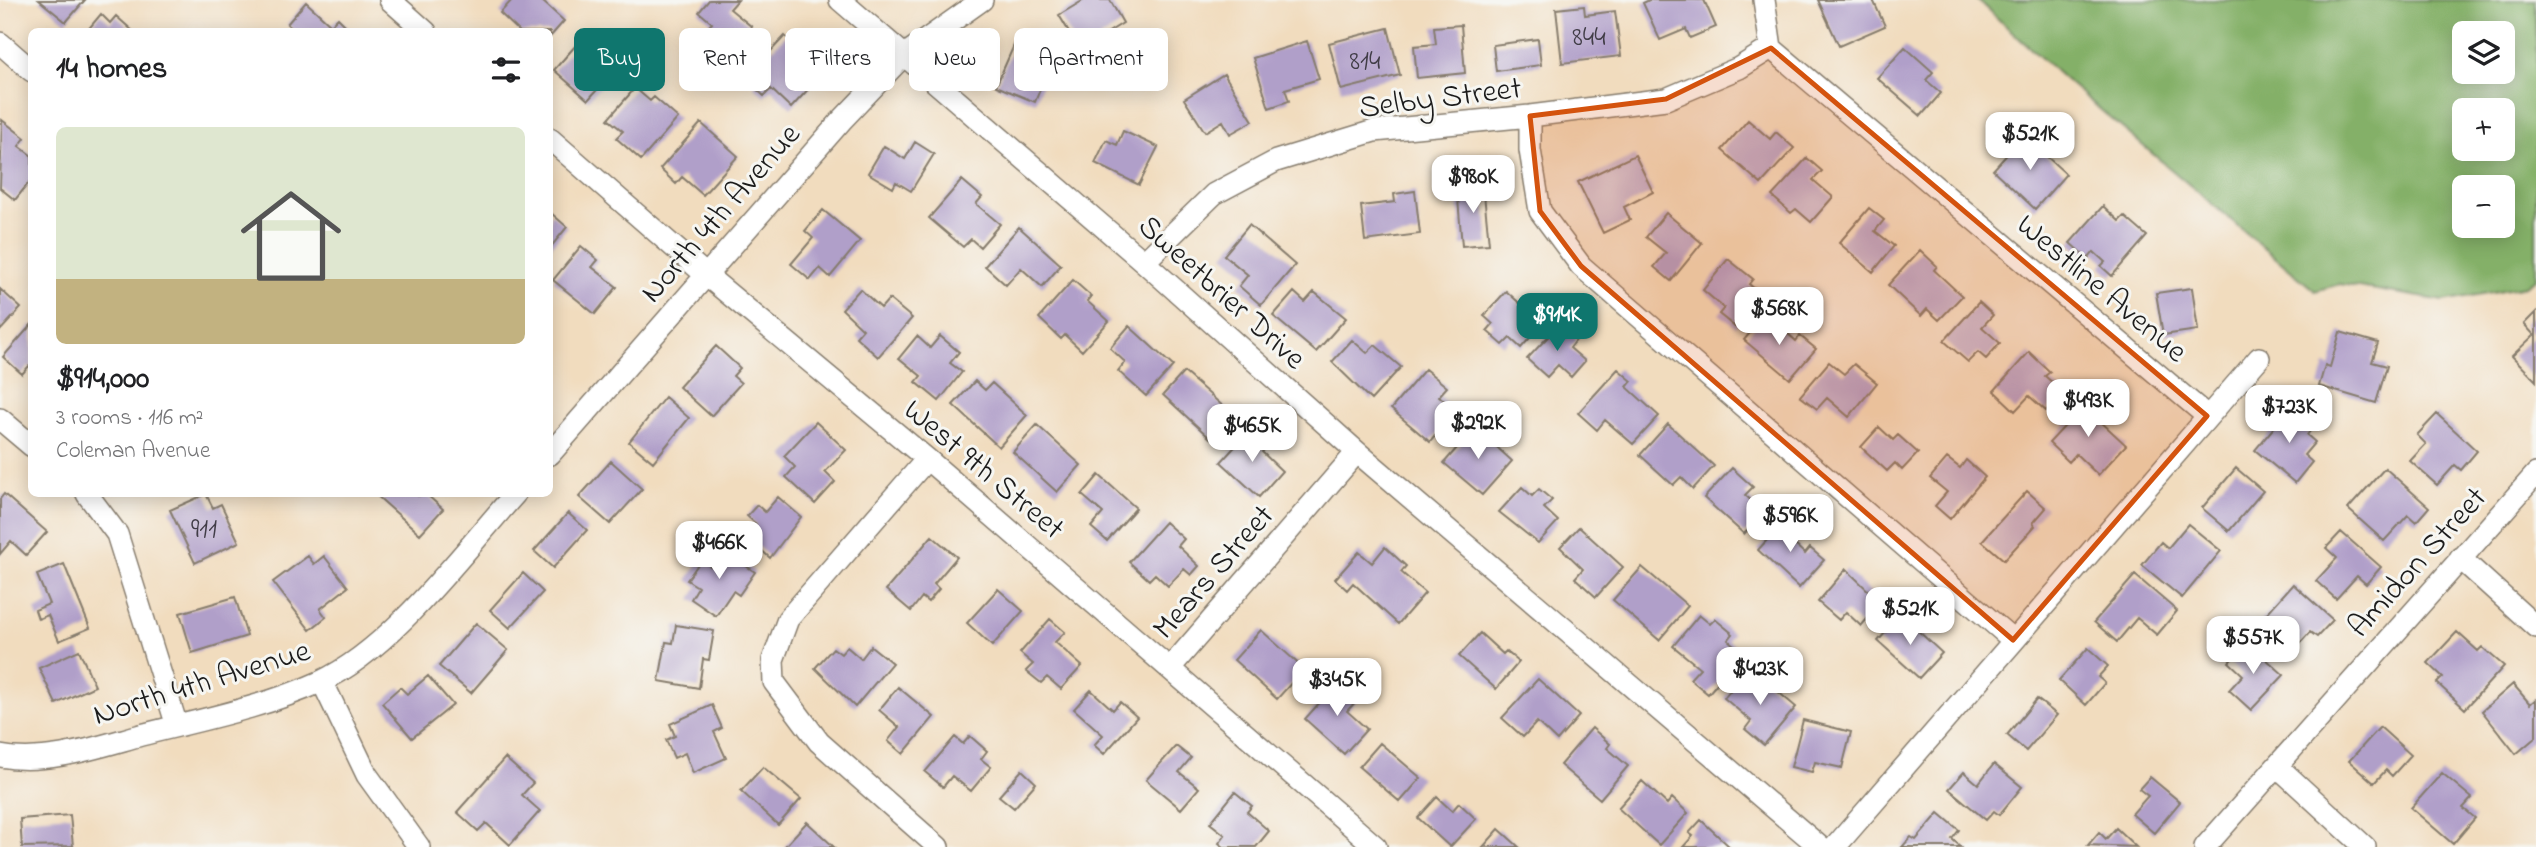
<!DOCTYPE html>
<meta charset="utf-8">
<style>
body{margin:0;font-family:"Indie Flower",sans-serif;background:#f6f6f6;color:#202124;height:100vh;display:flex;flex-direction:column;font-size:26px;white-space:nowrap}
*{box-sizing:border-box;margin:0}
p{font-size:23px;color:#757577}
.icon{flex:none;width:38px;height:38px;fill:none;stroke:currentColor;stroke-width:2;stroke-linecap:round;stroke-linejoin:round}
.map{position:relative;flex:1;overflow:hidden}
.side{position:absolute;left:28px;top:28px;width:525px;height:469px;display:flex;flex-direction:column;background:#fff;border-radius:10px;box-shadow:0 4px 18px #0003}
.side>*{flex:none}
.banner{position:absolute;left:574px;top:28px;width:665px;height:63px;display:flex;gap:14px}
.controls{position:absolute;left:2452px;top:21px;display:grid;gap:14px}
.controls a{display:grid;place-items:center;width:63px;height:63px;border-radius:10px;background:#fff;box-shadow:0 4px 18px #0003;font-size:35px}
.price{position:absolute;translate:-50% -60px;padding:0 16px;border-radius:14px;background:#fff;color:#222;font-size:23px;line-height:46px;filter:drop-shadow(0 2px 4px #0008)}
.price::after{content:'';position:absolute;left:50%;top:42px;width:21px;height:16px;margin-left:-10px;background:inherit;clip-path:polygon(0 0,100% 0,50% 100%)}
.price.on{background:#0f766e;color:#fff}
ul{padding:0;list-style:none}
li{display:grid;align-content:center;gap:14px;height:371px;padding:0 28px}
li span{display:grid;place-items:center;height:217px;border-radius:10px;color:#555}
li>.icon{margin-inline-start:auto}
span .icon{width:126px;height:126px;fill:#fffc;stroke-width:1}
li b{font-size:30px}
h2{display:flex;justify-content:space-between;align-items:center;height:84px;padding:0 28px;font-size:30px}
.chip{padding:0 24px;border-radius:10px;background:#fff;box-shadow:0 4px 18px #0003;font-size:24px;line-height:63px}
.chip.on{background:#0f766e;color:#fff}
.map>svg:first-child{display:block}
.forest{fill:#84b068;stroke:#506642;stroke-width:2;fill-rule:evenodd}
.building{fill:#b09fc9}
.lines{fill:none;stroke-linecap:round;stroke-linejoin:round}
.street-casing{stroke:#867c6d;stroke-width:24}
.street{stroke:#fff;stroke-width:21}
.marked{fill:#d4530e;fill-opacity:0.2;stroke:#d4530e;stroke-width:5;stroke-linejoin:round}
.labels{text-anchor:middle;stroke-width:6;stroke-linejoin:round;paint-order:stroke}
.number-label{font-size:28px;fill:#413d47}
.street-label{font-size:32px;fill:#1c1c1c;stroke:#f6f6f2}
</style>
<div class="map">
<svg width="2536" height="847" viewBox="0 0 2536 847">
<rect width="100%" height="100%" fill="#f6f6f2"/>
<filter id="ink" filterUnits="userSpaceOnUse"><feTurbulence type="fractalNoise" baseFrequency=".0143" numOctaves="2"/><feDisplacementMap in="SourceGraphic" scale="14" xChannelSelector="R" yChannelSelector="G"/><feConvolveMatrix kernelMatrix="1 2 1 2 8 2 1 2 1" color-interpolation-filters="sRGB"/></filter>
<filter id="wash" filterUnits="userSpaceOnUse"><feTurbulence type="fractalNoise" baseFrequency=".00686" numOctaves="4" result="noise"/><feDisplacementMap in="SourceGraphic" scale="28" xChannelSelector="R" yChannelSelector="G"/><feGaussianBlur stdDeviation="1.57" result="paint"/><feColorMatrix in="noise" values="0 0 0 0 0 0 0 0 0 0 0 0 0 0 0 0 0 1.4 0 .05"/><feComposite in="paint" operator="in"/></filter>
<g filter="url(#wash)">
<rect width="100%" height="100%" fill="#f1dcbe"/>
<!-- forest -->
<path class="forest" d="M1977,0H2536V279L2525,286L2444,301L2340,284L2315,291L2070,84ZM2464,33H2502V72H2464ZM2464,110H2502V149H2464ZM2464,187H2502V226H2464Z"/>
<g id="blocks">
<!-- building -->
<path class="building" d="M39,0H85L66,22Z
M512,0H541L564,21L550,37V32H520L500,13Z
M709,0H738L730,9L752,27L730,53L705,31L712,23L699,12Z
M1084,0H1110L1123,23L1099,38L1108,53L1089,65L1059,15Z
M1649,0H1704L1716,27L1690,38L1686,29L1660,40L1643,3Z
M1818,0H1873L1885,26L1839,46Z
M306,2L331,25L338,18L349,29L347,32H296L287,24Z
M1584,6L1585,15L1615,11L1621,56L1562,63L1556,9Z
M101,14L110,23L116,16L134,32H86Z
M1461,25L1465,73L1417,78L1414,46L1436,44L1434,27Z
M1388,28L1400,75L1341,90L1329,43Z
M785,36L801,51L790,63L813,84L791,108L771,89L764,96L753,86L758,81L750,73Z
M1018,36L1055,52L1035,102L996,86Z
M1538,39L1541,65L1496,71L1493,45Z
M1307,41L1319,79L1285,89L1289,101L1269,108L1253,58Z
M577,44L611,74L588,100L554,70Z
M1905,47L1933,72L1926,80L1941,93L1921,116L1877,78Z
M1224,74L1253,121L1230,134L1223,121L1205,132L1184,99Z
M635,88L650,101L654,97L678,118L641,160L616,138L623,131L608,119Z
M2,120L25,138L19,146L32,156V179L15,200L0,188Z
M1748,120L1770,139L1776,132L1794,148L1761,184L1722,150Z
M701,123L738,156L703,195L682,177L676,184L660,169Z
M1123,131L1158,147L1139,185L1095,163L1106,140L1117,145Z
M2024,136L2066,174L2035,209L1993,170Z
M915,142L934,154L911,191L896,182L893,188L868,173L884,146L905,159Z
M1635,155L1653,192L1624,207L1630,220L1603,233L1578,182Z
M1807,158L1822,171L1813,180L1833,197L1811,222L1796,209L1791,213L1772,196Z
M962,180L982,197L976,204L1000,224L980,247L971,239L963,247L929,218Z
M1483,184L1489,244L1462,246L1457,187Z
M1415,191L1420,234L1365,241L1361,206L1395,202L1394,194Z
M2103,206L2119,221L2124,216L2147,236L2112,276L2101,266L2105,262L2094,252L2088,259L2070,243Z
M1869,208L1884,220L1875,231L1894,246L1873,272L1839,243Z
M823,210L860,241L830,277L820,268L810,280L791,264L813,238L805,231Z
M551,213L567,227L550,248V215Z
M1666,213L1702,243L1671,281L1654,267L1666,253L1646,237Z
M1249,225L1295,265L1261,305L1239,286L1248,275L1224,255Z
M1019,227L1061,265L1042,287L1021,268L1006,285L985,266Z
M581,246L598,260L592,267L617,287L595,314L553,280Z
M1920,250L1937,266L1934,270L1962,296L1939,320L1927,309L1921,316L1888,285Z
M1728,259L1753,279L1749,284L1762,295L1735,327L1719,314L1724,308L1703,290Z
M1073,280L1091,296L1087,301L1109,321L1082,351L1065,335L1061,339L1039,318Z
M2192,288L2198,330L2163,335L2156,293Z
M0,289L21,308L0,331Z
M860,289L881,308L889,299L912,318L878,357L856,337L863,329L842,309Z
M1506,291L1525,308L1533,300L1550,315L1521,348L1510,338L1503,345L1487,331L1493,324L1484,316Z
M1294,292L1305,302L1314,292L1346,318L1316,352L1273,316Z
M1979,302L1993,315L1982,327L2000,343L1986,359L1978,352L1968,362L1944,341Z
M2536,312V381L2512,356L2534,335L2524,324Z
M1766,314L1796,341L1800,336L1816,349L1790,379L1744,340Z
M32,324V368L29,366L22,374L3,357Z
M1560,324L1577,339L1570,348L1585,361L1571,377L1558,365L1547,377L1527,359Z
M1129,326L1173,366L1146,396L1118,371L1125,362L1110,348Z
M2340,332L2378,343L2372,362L2387,366L2376,403L2319,386L2325,365L2330,367Z
M917,336L930,348L940,336L959,352L950,363L962,372L939,401L916,382L921,376L899,358Z
M1352,340L1367,353L1375,345L1401,367L1371,400L1332,362Z
M716,346L740,368L733,376L741,383L711,416L679,387Z
M2029,352L2050,372L2045,376L2063,392L2046,411L2029,396L2015,411L1994,391Z
M1829,362L1844,374L1854,364L1877,383L1849,417L1827,398L1817,409L1800,396Z
M1425,369L1447,387L1439,396L1456,411L1430,442L1391,409Z
M1618,369L1632,381L1627,387L1659,416L1633,444L1605,420L1597,430L1578,413Z
M1184,372L1232,414L1210,438L1163,395Z
M975,381L985,390L992,383L1027,415L999,447L953,405Z
M665,397L689,418L653,462L629,442Z
M2090,399L2106,414L2100,421L2126,445L2098,475L2076,454L2069,462L2049,443Z
M2291,407L2314,426L2307,435L2315,442L2304,455L2312,462L2295,483L2255,450Z
M2437,414L2477,451L2461,470L2455,465L2437,485L2410,461L2426,444L2417,435Z
M816,422L846,450L825,472L835,482L815,504L786,477L795,467L784,456Z
M1668,424L1714,466L1693,489L1681,477L1673,485L1640,455Z
M1037,425L1081,465L1057,492L1013,452Z
M1475,427L1512,461L1482,495L1444,463Z
M1879,427L1893,440L1898,435L1918,453L1902,470L1895,463L1887,471L1861,447Z
M1251,429L1268,445L1262,452L1282,471L1259,497L1221,462Z
M1947,458L1960,468L1966,460L1985,477L1950,519L1935,506L1947,492L1930,478Z
M611,461L642,489L610,524L579,497Z
M1732,468L1753,487L1745,495L1764,512L1744,534L1704,498Z
M2236,468L2263,491L2229,531L2202,508Z
M2385,468L2429,507L2416,522L2408,515L2384,541L2348,509Z
M1099,475L1136,508L1107,541L1091,527L1103,513L1082,495Z
M1522,487L1532,496L1539,489L1552,500L1544,508L1558,521L1538,543L1499,512Z
M2027,491L2046,508L2033,523L2035,526L2004,560L1982,541Z
M4,494L47,532L26,555L11,541L0,554V499Z
M206,494L213,508L221,504L239,542L195,563L170,510Z
M375,494H415L418,496L426,494L443,509L420,534Z
M778,497L801,517L770,558L745,535L756,524L747,516L757,505L765,512Z
M568,513L587,530L553,568L534,551Z
M1787,518L1803,533L1794,544L1805,554L1810,548L1824,560L1799,588L1758,550Z
M1165,522L1184,539L1178,546L1199,566L1191,575L1184,569L1168,586L1155,574L1149,580L1129,562Z
M2188,524L2221,551L2182,598L2142,565L2161,542L2168,548Z
M1579,527L1623,567L1596,597L1575,578L1583,569L1560,547Z
M2341,532L2381,567L2366,584L2357,576L2336,599L2316,581L2337,558L2326,548Z
M932,536L957,557L934,584L939,589L928,602L922,597L911,611L886,590Z
M1385,547L1406,566L1401,572L1425,593L1398,624L1353,583L1347,590L1335,579L1359,552L1372,563Z
M721,549L755,572L739,595L733,591L716,616L691,599L698,587L687,580L701,560L710,566Z
M308,556L314,564L324,556L348,587L320,609L326,617L310,630L273,582Z
M64,564L90,628L59,641L48,615L38,619L35,610L49,604L37,575Z
M1642,567L1688,606L1659,640L1613,600Z
M1846,569L1881,603L1861,626L1846,612L1839,620L1818,602Z
M523,573L543,592L510,628L490,610Z
M2135,575L2177,611L2157,635L2137,618L2117,642L2094,622Z
M2293,584L2333,620L2317,637L2310,632L2293,651L2260,621Z
M998,589L1023,611L992,646L967,623Z
M235,597L247,636L192,653L180,613Z
M1699,615L1710,624L1715,619L1733,634L1728,640L1743,653L1708,694L1690,679L1700,668L1673,646Z
M1901,615L1942,653L1919,678L1878,641Z
M1050,619L1065,632L1055,642L1082,666L1061,689L1047,677L1041,683L1026,671L1033,664L1020,653Z
M476,623L508,650L471,693L439,666Z
M676,625L714,631L709,660L703,659L699,688L659,681L666,642L673,643Z
M1261,630L1304,669L1277,699L1234,660Z
M2457,632L2478,651L2482,647L2504,666L2465,709L2437,683L2443,677L2428,663Z
M1480,633L1503,654L1506,651L1519,662L1496,689L1459,656Z
M2247,642L2284,675L2251,710L2229,690L2243,675L2229,662Z
M871,646L892,663L855,707L815,668L833,648L841,654L847,647L861,659Z
M2088,648L2108,666L2098,677L2105,683L2086,705L2059,680Z
M79,650L95,686L56,704L39,668Z
M1744,674L1759,686L1764,680L1796,707L1764,745L1745,729L1751,721L1724,698Z
M428,676L453,705L412,738L382,703L400,687L407,694Z
M1538,679L1579,716L1557,741L1537,722L1523,737L1502,718Z
M1340,680L1359,698L1347,711L1367,729L1344,754L1305,719Z
M2513,684L2530,704L2536,699V737L2516,754L2482,711Z
M898,687L934,717L903,754L888,741L899,727L879,710Z
M1091,690L1113,710L1120,702L1137,717L1104,754L1094,745L1103,735L1074,709Z
M2037,699L2057,715L2026,751L2007,735Z
M712,705L722,728L714,732L726,758L693,773L685,753L674,758L666,740L675,736L670,724Z
M1803,720L1851,732L1842,768L1815,762L1812,772L1791,767Z
M2380,727L2411,755L2392,776L2386,770L2374,783L2349,761Z
M1592,728L1610,744L1607,748L1628,766L1600,799L1560,765Z
M970,736L987,751L981,759L991,767L971,791L952,776L943,787L925,772L955,737L963,744Z
M1380,743L1421,778L1400,802L1359,767Z
M1176,746L1191,758L1179,772L1199,788L1181,809L1146,780Z
M505,758L533,783L522,795L540,811L510,845L486,823L478,831L457,812Z
M1994,764L2022,787L1999,815L1994,811L1986,820L1949,789L1964,772L1978,784Z
M763,767L801,799L778,825L741,791Z
M1022,770L1036,783L1014,808L999,796Z
M2442,773L2472,798L2463,808L2475,818L2453,844L2411,808Z
M2150,777L2180,802L2154,833L2132,814L2148,796L2139,789Z
M1642,781L1667,804L1672,798L1688,813L1659,845L1618,808Z
M1235,792L1252,806L1247,812L1269,831L1256,847H1224L1219,843L1225,835L1210,823Z
M1437,797L1452,811L1459,803L1476,819L1450,847L1418,818Z
M1939,813L1959,830L1952,839L1961,847H1902L1911,837L1916,840Z
M70,815L73,846L22,847L20,819Z
M1701,820L1730,847H1683L1693,836L1689,833Z
M807,822L834,847H784Z
M2116,828L2136,847L2088,845L2099,832L2106,839Z
M1499,829L1519,847H1483Z"/>
</g>
</g>
<g filter="url(#ink)">
<use href="#blocks" fill-opacity="0" stroke="#867c6d" stroke-width="2"/>
<g class="lines">
<!-- street casing -->
<g class="street-casing">
<path id="street" d="M390,0L426,32
M840,0L1144,262L1357,452L1820,847
M1764,0L1771,48L2207,416
M0,43L32,71
M1530,116V150L1540,211L1581,266L2013,640
M550,139L706,275L927,459L1376,847
M1144,262L1214,194L1276,161L1374,131L1530,116L1666,99L1739,68L1771,48
M0,419L32,446
M550,454L841,121L903,56L982,0
M927,459L788,619L773,660L774,682L819,742L938,847
M87,494L117,534L177,726
M2460,558L2536,627
M1170,668L1357,452
M322,681L367,775L419,847
M0,756C46,765 97,747 141,735C200,720 265,707 320,682C392,649 463,552 515,494
M2277,766L2365,847
M1835,847L2259,358
M2205,847L2536,474"/>
</g>
<!-- street -->
<use href="#street" class="street"/>
</g>
</g>
<!-- marked area -->
<path class="marked" d="M1771,48L2207,416L2013,640L1581,266L1540,211L1530,116L1666,99Z"/>
<g class="labels">
<!-- number labels -->
<g class="number-label">
<text x="1589" y="45">844</text>
<text x="1365" y="69">814</text>
<text x="204" y="537">911</text>
</g>
<!-- street labels -->
<g class="street-label">
<text transform="translate(1440 96) rotate(-7)" y="11">Selby Street</text>
<text transform="translate(719 212) rotate(-49)" y="11">North 4th Avenue</text>
<text transform="translate(2103 287) rotate(40)" y="11">Westline Avenue</text>
<text transform="translate(1223 291) rotate(42)" y="11">Sweetbrier Drive</text>
<text transform="translate(985 468) rotate(40)" y="11">West 9th Street</text>
<text transform="translate(2416 561) rotate(-48)" y="11">Amidon Street</text>
<text transform="translate(1212 571) rotate(-49)" y="11">Mears Street</text>
<text transform="translate(201 681) rotate(-17)" y="11">North 4th Avenue</text>
</g>
</g>
</svg>
<div class="controls">
<a><svg class="icon" aria-label="layers" viewBox="0 0 24 24"><path d="M12 4l9 5-9 5-9-5zM3 14l9 5 9-5"/></svg></a>
<a>+</a>
<a>−</a>
</div>
<b class="price" style="left:2030px;top:172px">$521K</b>
<b class="price" style="left:1473px;top:215px">$980K</b>
<b class="price" style="left:1779px;top:347px">$568K</b>
<b class="price on" style="left:1557px;top:353px">$914K</b>
<b class="price" style="left:2088px;top:439px">$493K</b>
<b class="price" style="left:2289px;top:445px">$723K</b>
<b class="price" style="left:1478px;top:461px">$292K</b>
<b class="price" style="left:1252px;top:464px">$465K</b>
<b class="price" style="left:1790px;top:554px">$596K</b>
<b class="price" style="left:719px;top:581px">$466K</b>
<b class="price" style="left:1910px;top:647px">$521K</b>
<b class="price" style="left:2253px;top:676px">$557K</b>
<b class="price" style="left:1760px;top:707px">$423K</b>
<b class="price" style="left:1337px;top:718px">$345K</b>
<div class="banner">
<a class="chip on">Buy</a>
<a class="chip">Rent</a>
<a class="chip">Filters</a>
<a class="chip">New</a>
<a class="chip">Apartment</a>
</div>
<section class="side">
<h2>14 homes<svg class="icon" aria-label="filters" viewBox="0 0 24 24"><path d="M4 7h16M4 17h16"/><circle cx="9" cy="7" r="2"/><circle cx="15" cy="17" r="2"/></svg></h2>
<ul>
<li><span style="background:linear-gradient(#dfe7d0 70%,#c2b280 0)"><svg class="icon" aria-label="home" viewBox="0 0 24 24"><path d="M3 11l9-7 9 7M6 9v11h12V9"/></svg></span><div><b>$914,000</b><p>3 rooms · 116 m²</p><p>Coleman Avenue</p></div></li>
</ul>
</section>
</div>
